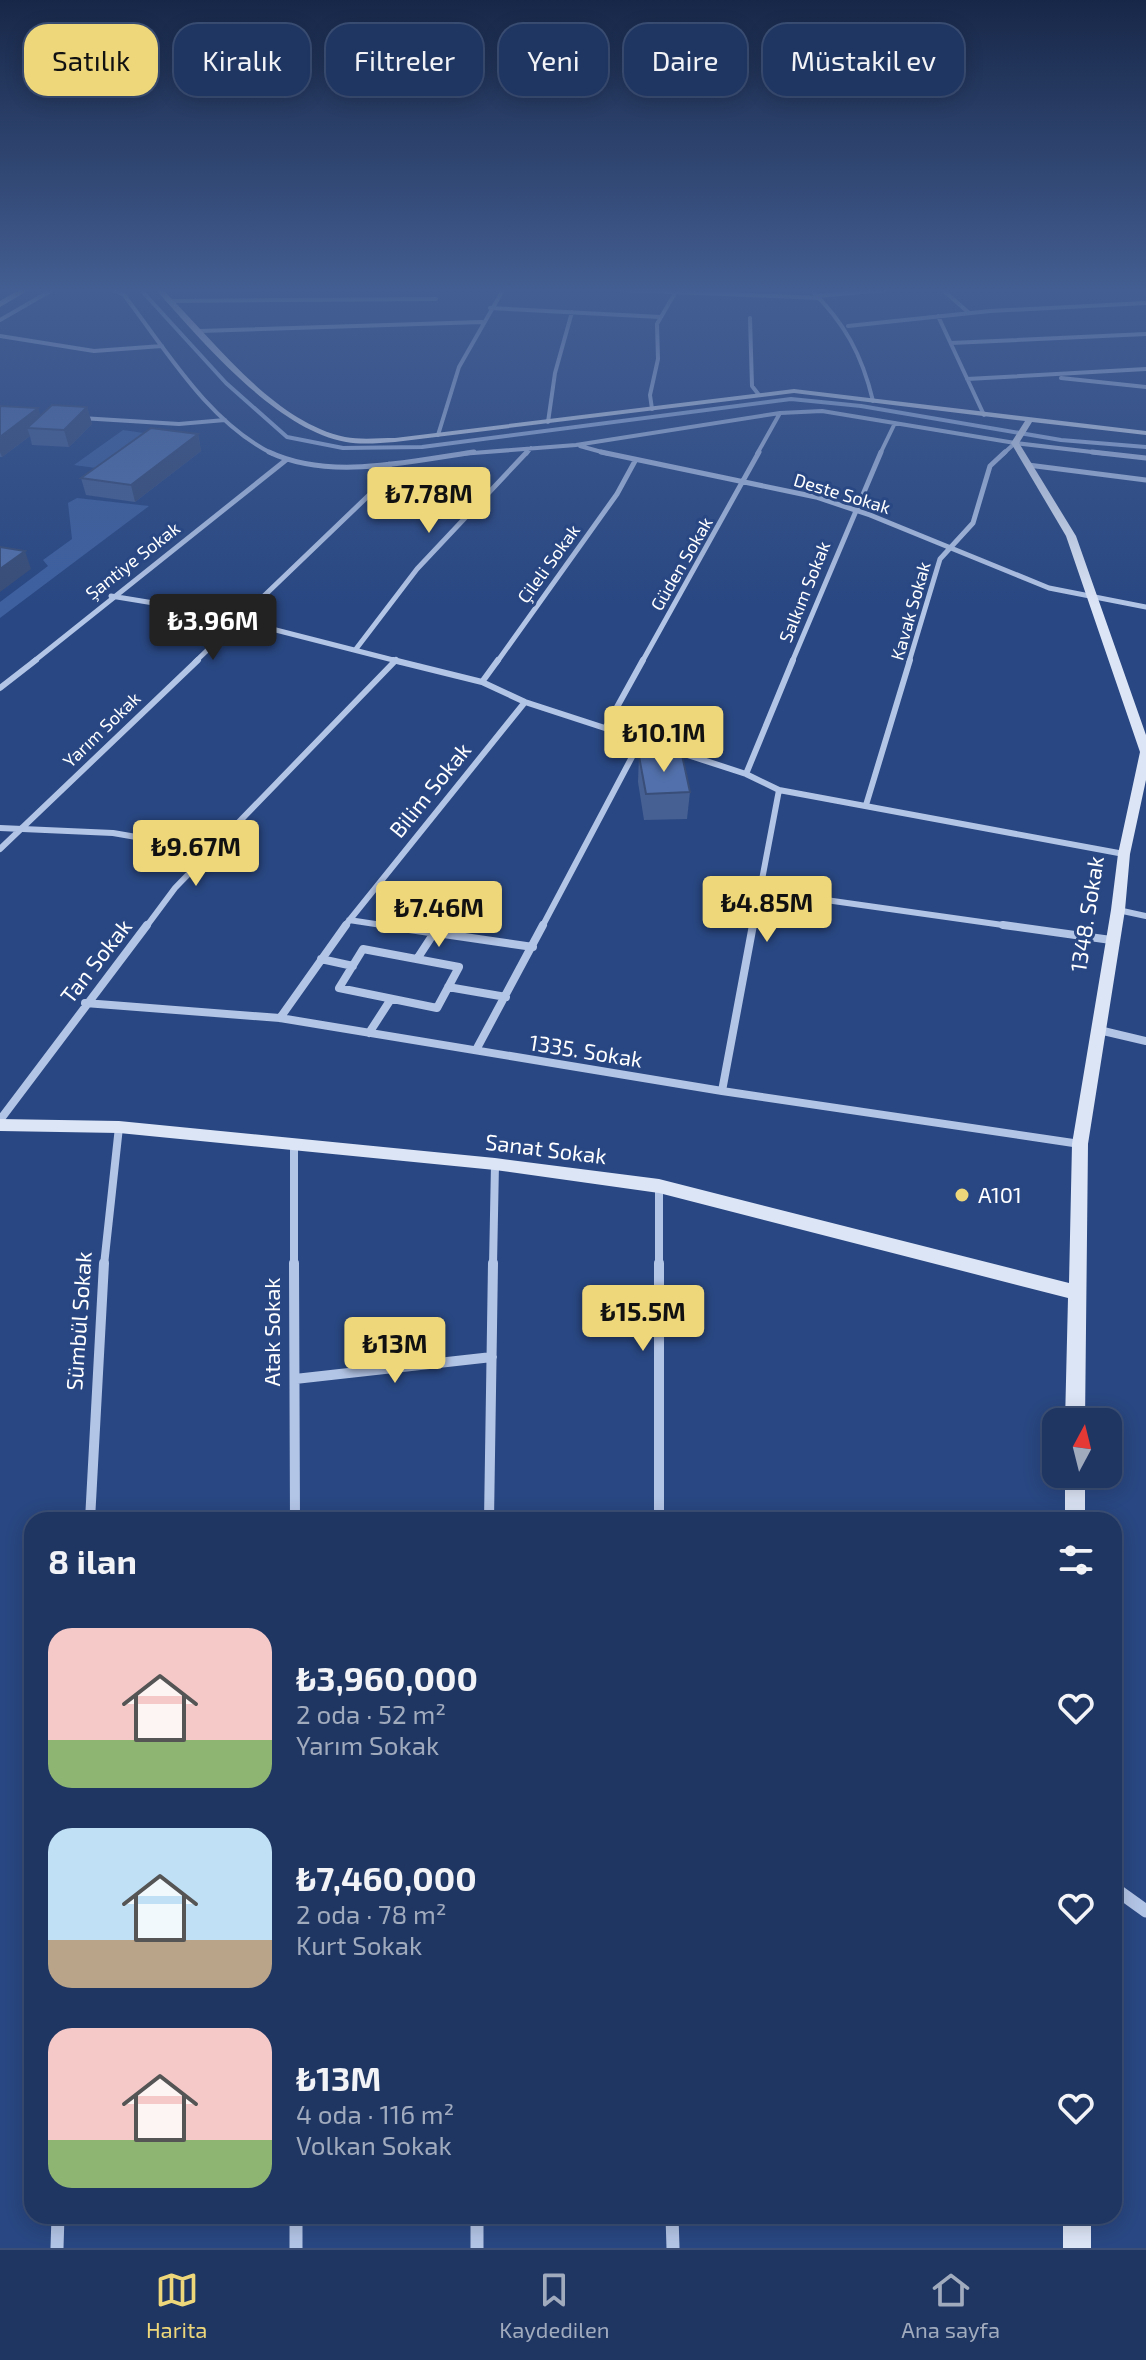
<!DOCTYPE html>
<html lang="tr">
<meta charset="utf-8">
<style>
body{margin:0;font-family:"Exo 2",sans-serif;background:#2c406b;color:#f1f3f6;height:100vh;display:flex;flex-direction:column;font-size:30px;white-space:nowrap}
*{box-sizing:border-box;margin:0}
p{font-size:26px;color:#a1abbe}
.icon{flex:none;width:44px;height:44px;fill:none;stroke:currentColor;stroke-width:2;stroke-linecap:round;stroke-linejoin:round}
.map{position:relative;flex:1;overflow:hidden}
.side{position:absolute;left:24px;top:1512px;width:1098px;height:712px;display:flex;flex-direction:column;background:#1f3562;border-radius:24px;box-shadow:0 4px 20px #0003,0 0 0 2px #3c5077}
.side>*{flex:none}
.hud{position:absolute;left:24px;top:24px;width:1098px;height:72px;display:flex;gap:16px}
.needle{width:52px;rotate:7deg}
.fabs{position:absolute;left:1042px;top:1408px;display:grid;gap:16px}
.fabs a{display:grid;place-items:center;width:80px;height:80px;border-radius:16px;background:#1f3562;box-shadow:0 4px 20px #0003,0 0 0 2px #3c5077;font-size:40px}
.price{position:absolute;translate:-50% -68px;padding:0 18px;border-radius:8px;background:#edd77a;color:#111;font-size:26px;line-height:52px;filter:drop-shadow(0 2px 4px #0008)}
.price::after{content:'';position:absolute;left:50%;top:48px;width:24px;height:18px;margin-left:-12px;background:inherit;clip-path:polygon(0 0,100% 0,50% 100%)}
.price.on{background:#222;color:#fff}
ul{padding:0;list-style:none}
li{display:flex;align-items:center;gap:24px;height:200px;padding:0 24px}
li span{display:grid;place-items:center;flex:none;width:224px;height:160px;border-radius:24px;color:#555}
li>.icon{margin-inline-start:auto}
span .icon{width:96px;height:96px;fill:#fffc;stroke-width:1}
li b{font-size:34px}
h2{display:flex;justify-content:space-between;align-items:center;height:96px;padding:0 24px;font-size:34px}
.chip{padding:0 28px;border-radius:24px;background:#1f3562;box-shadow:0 4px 20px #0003,0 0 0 2px #3c5077;font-size:28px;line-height:72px}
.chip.on{background:#edd77a;color:#111}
.menu{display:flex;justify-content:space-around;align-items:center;height:112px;border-top:2px solid #3c5077;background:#1f3562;font-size:22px;color:#a1abbe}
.menu a{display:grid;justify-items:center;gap:4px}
.menu .on{color:#edd77a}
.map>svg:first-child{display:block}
.green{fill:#3e609f}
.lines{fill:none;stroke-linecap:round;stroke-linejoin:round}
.stream{stroke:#a7bee6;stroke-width:4}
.street-far5{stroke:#b3c5e6;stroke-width:4}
.street-far4{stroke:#b3c5e6;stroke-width:5}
.street-far3{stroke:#b3c5e6;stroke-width:6}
.street-far2{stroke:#b3c5e6;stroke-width:8}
.street-far1{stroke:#b3c5e6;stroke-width:10}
.street{stroke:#b3c5e6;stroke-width:13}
.secondary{fill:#dce5f6;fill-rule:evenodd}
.primary{fill:#f3f6fd;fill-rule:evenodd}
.wall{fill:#476093}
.shaded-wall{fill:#394e78}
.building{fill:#5270ab;stroke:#394e78;stroke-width:2}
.poi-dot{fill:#edd77a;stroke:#294782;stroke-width:3}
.labels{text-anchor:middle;stroke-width:6;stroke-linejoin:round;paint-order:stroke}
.far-street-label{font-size:18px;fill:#fff;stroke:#294782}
.street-label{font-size:22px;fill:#fff;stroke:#294782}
.poi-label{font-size:22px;fill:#fff;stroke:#294782;text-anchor:start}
</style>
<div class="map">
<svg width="1146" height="2248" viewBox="0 0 1146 2248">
<rect width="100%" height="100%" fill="#294782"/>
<!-- green -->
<path class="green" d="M123,430L165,436L118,471L74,465Z
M77,498L149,506L0,618V602L48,566L43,560L72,539L68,503Z"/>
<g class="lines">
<!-- stream -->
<path class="stream" d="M141,290L226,383L287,437L343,448L422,447L791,399L861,406L1061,440L1146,447"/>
<!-- street-far5 -->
<path class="street-far5" d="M114,290L124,295C167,351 208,422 273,454
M625,290L820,298
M811,290C845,323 862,355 873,401
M943,290L969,313
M818,296L886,290
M171,301L436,299
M490,308L660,317
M938,316L984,415
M750,318L752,386L759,395
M0,320L52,290
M848,326L990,311L1146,303
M199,331L482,322
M0,336L94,351L162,346
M951,343L1146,334
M1061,378L1146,387
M967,379L1146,369
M652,409L650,395L658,359L657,324L675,293
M81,418L179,424L225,420
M548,422L555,373L572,312
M438,435L459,367L503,290
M580,446L609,454
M460,454L576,445L780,413L822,411L1015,443L1109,454
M526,454L531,448
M757,454L780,413
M880,454L895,423
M1003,454L1015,443"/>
<!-- street-far4 -->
<path class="street-far4" d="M269,452C330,481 410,461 474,452
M601,452L816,497L870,515L1049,588L1146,607
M1092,452L1146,458
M1028,465L1146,480
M111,596L239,617L268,628L401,662
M356,649L417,569L527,452
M33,662L286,460
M195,662L390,475L389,464
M497,662L617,494L635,461
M642,662L759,452
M792,662L881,452
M909,662L940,559L973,523L990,466L1005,452"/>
<!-- street-far3 -->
<path class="street-far3" d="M393,660L482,682L525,702L746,774L779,790L1124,854
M482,682L498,660
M0,688L36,660
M606,727L643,660
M746,774L793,660
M866,805L910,660
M0,828L113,833L212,850
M0,849L198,660
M762,891L1017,927
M1118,910L1146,916
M349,920L395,927
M146,927L175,888L396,660
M344,927L525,702
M542,927L641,740
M753,927L779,790"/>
<!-- street-far2 -->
<path class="street-far2" d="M382,925L533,947
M1003,925L1111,940
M363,949L459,967L437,1008L339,988Z
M321,959L353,966
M417,959L434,933
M448,987L506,997
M85,1003L280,1018L722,1091L1080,1144
M280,1018L346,925
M1099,1030L1146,1041
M369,1033L391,999
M476,1050L543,925
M722,1091L753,925
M0,1120L147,925
M294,1144V1265
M659,1186V1265
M104,1265L119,1127
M493,1265L495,1164"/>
<!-- street-far1 -->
<path class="street-far1" d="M294,1263L295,1520
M659,1263V1520
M295,1379L492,1357
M90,1520L104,1263
M489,1520L493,1263"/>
<!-- street -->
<path class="street" d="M1114,1888L1146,1911
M296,2216V2248
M477,2216V2248
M672,2216L673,2248
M57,2248L58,2216"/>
<!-- secondary -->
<path class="secondary" d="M156,290H163C214,340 272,421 345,437C361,440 379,438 395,438L794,389L1146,431V435L1032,422L1019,443L1076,536L1146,735V780L1130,854L1125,910L1088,1144L1085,1422H1065L1068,1298L659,1193L495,1170L119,1133L0,1131V1119L119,1121L495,1158L659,1179L1069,1283L1072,1144L1111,910L1118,854L1140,752L1066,536L1011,443L1025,421L794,393L395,442C379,443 362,445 346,442C275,429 202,341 156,290Z
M1065,1474H1085V1520H1065Z
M1063,2216H1091V2248H1063Z"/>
<!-- primary -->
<path class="primary" d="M19,290H29L0,307V301Z"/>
</g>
<!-- wall -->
<path class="wall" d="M0,406L38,408L40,416L87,407L92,424L69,447L32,445L30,436L2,457H0Z
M198,434L201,451L135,502L86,495L81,478Z
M639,756L690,792L687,819L644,820L638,782Z"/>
<!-- shaded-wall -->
<path class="shaded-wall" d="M87,407L92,424L69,447L64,430Z
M38,408L43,425L27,428L30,436L2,457L0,452V437Z
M198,434L201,451L135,502L131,485Z
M25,551L31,569L0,592V569Z"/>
<!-- building -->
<path class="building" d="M52,405L87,407L64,430L27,428Z
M0,406L38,408L0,437Z
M151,428L198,434L131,485L81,478Z
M0,547L25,551L0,569Z
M682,755L690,792L646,794L639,756Z"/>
<!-- sky -->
<linearGradient id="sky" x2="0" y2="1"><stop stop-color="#172748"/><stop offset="0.48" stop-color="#435e92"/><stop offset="1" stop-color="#435e92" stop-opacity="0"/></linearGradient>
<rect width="1146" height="605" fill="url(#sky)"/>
<!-- markers -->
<circle class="poi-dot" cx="962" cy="1195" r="8"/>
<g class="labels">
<!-- far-street labels -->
<g class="far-street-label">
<text transform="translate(842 494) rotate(17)" y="6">Deste Sokak</text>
<text transform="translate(133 561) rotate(-38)" y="6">Şantiye Sokak</text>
<text transform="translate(549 564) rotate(-54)" y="6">Çileli Sokak</text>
<text transform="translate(682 564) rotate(-60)" y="6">Güden Sokak</text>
<text transform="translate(805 592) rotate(-68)" y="6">Salkım Sokak</text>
<text transform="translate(911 611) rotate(-74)" y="6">Kavak Sokak</text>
<text transform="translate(102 730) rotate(-44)" y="6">Yarım Sokak</text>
</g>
<!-- street labels -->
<g class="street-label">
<text transform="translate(430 790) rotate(-51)" y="8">Bilim Sokak</text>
<text transform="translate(1087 914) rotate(-81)" y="8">1348. Sokak</text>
<text transform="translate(96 961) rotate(-52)" y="8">Tan Sokak</text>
<text transform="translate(586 1051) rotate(9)" y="8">1335. Sokak</text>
<text transform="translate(546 1149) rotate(7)" y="8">Sanat Sokak</text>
<text transform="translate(79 1321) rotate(-86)" y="8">Sümbül Sokak</text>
<text transform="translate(272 1332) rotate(-90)" y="8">Atak Sokak</text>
</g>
<!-- poi labels -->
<g class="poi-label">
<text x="978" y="1203">A101</text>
</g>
</g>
</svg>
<div class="fabs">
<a><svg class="needle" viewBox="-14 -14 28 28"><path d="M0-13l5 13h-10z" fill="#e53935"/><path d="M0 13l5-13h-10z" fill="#a1abbe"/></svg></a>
</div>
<b class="price" style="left:429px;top:535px">₺7.78M</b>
<b class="price on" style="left:213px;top:662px">₺3.96M</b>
<b class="price" style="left:664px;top:774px">₺10.1M</b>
<b class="price" style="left:196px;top:888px">₺9.67M</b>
<b class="price" style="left:767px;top:944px">₺4.85M</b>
<b class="price" style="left:439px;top:949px">₺7.46M</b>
<b class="price" style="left:643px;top:1353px">₺15.5M</b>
<b class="price" style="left:395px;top:1385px">₺13M</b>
<div class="hud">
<a class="chip on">Satılık</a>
<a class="chip">Kiralık</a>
<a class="chip">Filtreler</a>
<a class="chip">Yeni</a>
<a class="chip">Daire</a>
<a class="chip">Müstakil ev</a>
</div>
<section class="side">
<h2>8 ilan<svg class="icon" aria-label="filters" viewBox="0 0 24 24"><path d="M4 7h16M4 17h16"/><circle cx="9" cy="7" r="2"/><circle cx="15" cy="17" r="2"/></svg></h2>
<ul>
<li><span style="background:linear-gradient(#f6c9c9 70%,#8fb573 0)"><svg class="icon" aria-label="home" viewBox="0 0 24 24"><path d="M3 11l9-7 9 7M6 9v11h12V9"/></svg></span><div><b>₺3,960,000</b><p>2 oda · 52 m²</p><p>Yarım Sokak</p></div><svg class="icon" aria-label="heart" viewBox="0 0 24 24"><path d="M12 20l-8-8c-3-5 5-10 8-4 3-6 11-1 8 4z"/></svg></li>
<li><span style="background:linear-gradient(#bfe0f5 70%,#b9a48a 0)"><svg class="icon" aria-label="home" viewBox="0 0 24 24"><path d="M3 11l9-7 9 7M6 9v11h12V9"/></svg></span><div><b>₺7,460,000</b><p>2 oda · 78 m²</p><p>Kurt Sokak</p></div><svg class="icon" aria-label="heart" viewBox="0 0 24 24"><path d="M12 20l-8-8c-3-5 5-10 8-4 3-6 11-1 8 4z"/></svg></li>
<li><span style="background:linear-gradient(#f6c9c9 70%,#8fb573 0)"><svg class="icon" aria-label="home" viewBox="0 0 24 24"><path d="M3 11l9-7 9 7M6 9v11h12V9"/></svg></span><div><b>₺13M</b><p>4 oda · 116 m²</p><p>Volkan Sokak</p></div><svg class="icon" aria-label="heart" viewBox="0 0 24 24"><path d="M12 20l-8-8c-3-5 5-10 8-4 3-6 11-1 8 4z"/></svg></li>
</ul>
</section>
</div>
<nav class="menu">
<a class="on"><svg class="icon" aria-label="map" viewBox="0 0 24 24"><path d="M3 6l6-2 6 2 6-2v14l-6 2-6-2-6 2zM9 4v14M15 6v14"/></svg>Harita</a>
<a><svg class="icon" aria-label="saved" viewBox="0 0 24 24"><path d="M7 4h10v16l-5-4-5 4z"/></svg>Kaydedilen</a>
<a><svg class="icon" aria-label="home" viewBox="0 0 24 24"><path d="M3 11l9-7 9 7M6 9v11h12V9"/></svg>Ana sayfa</a>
</nav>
